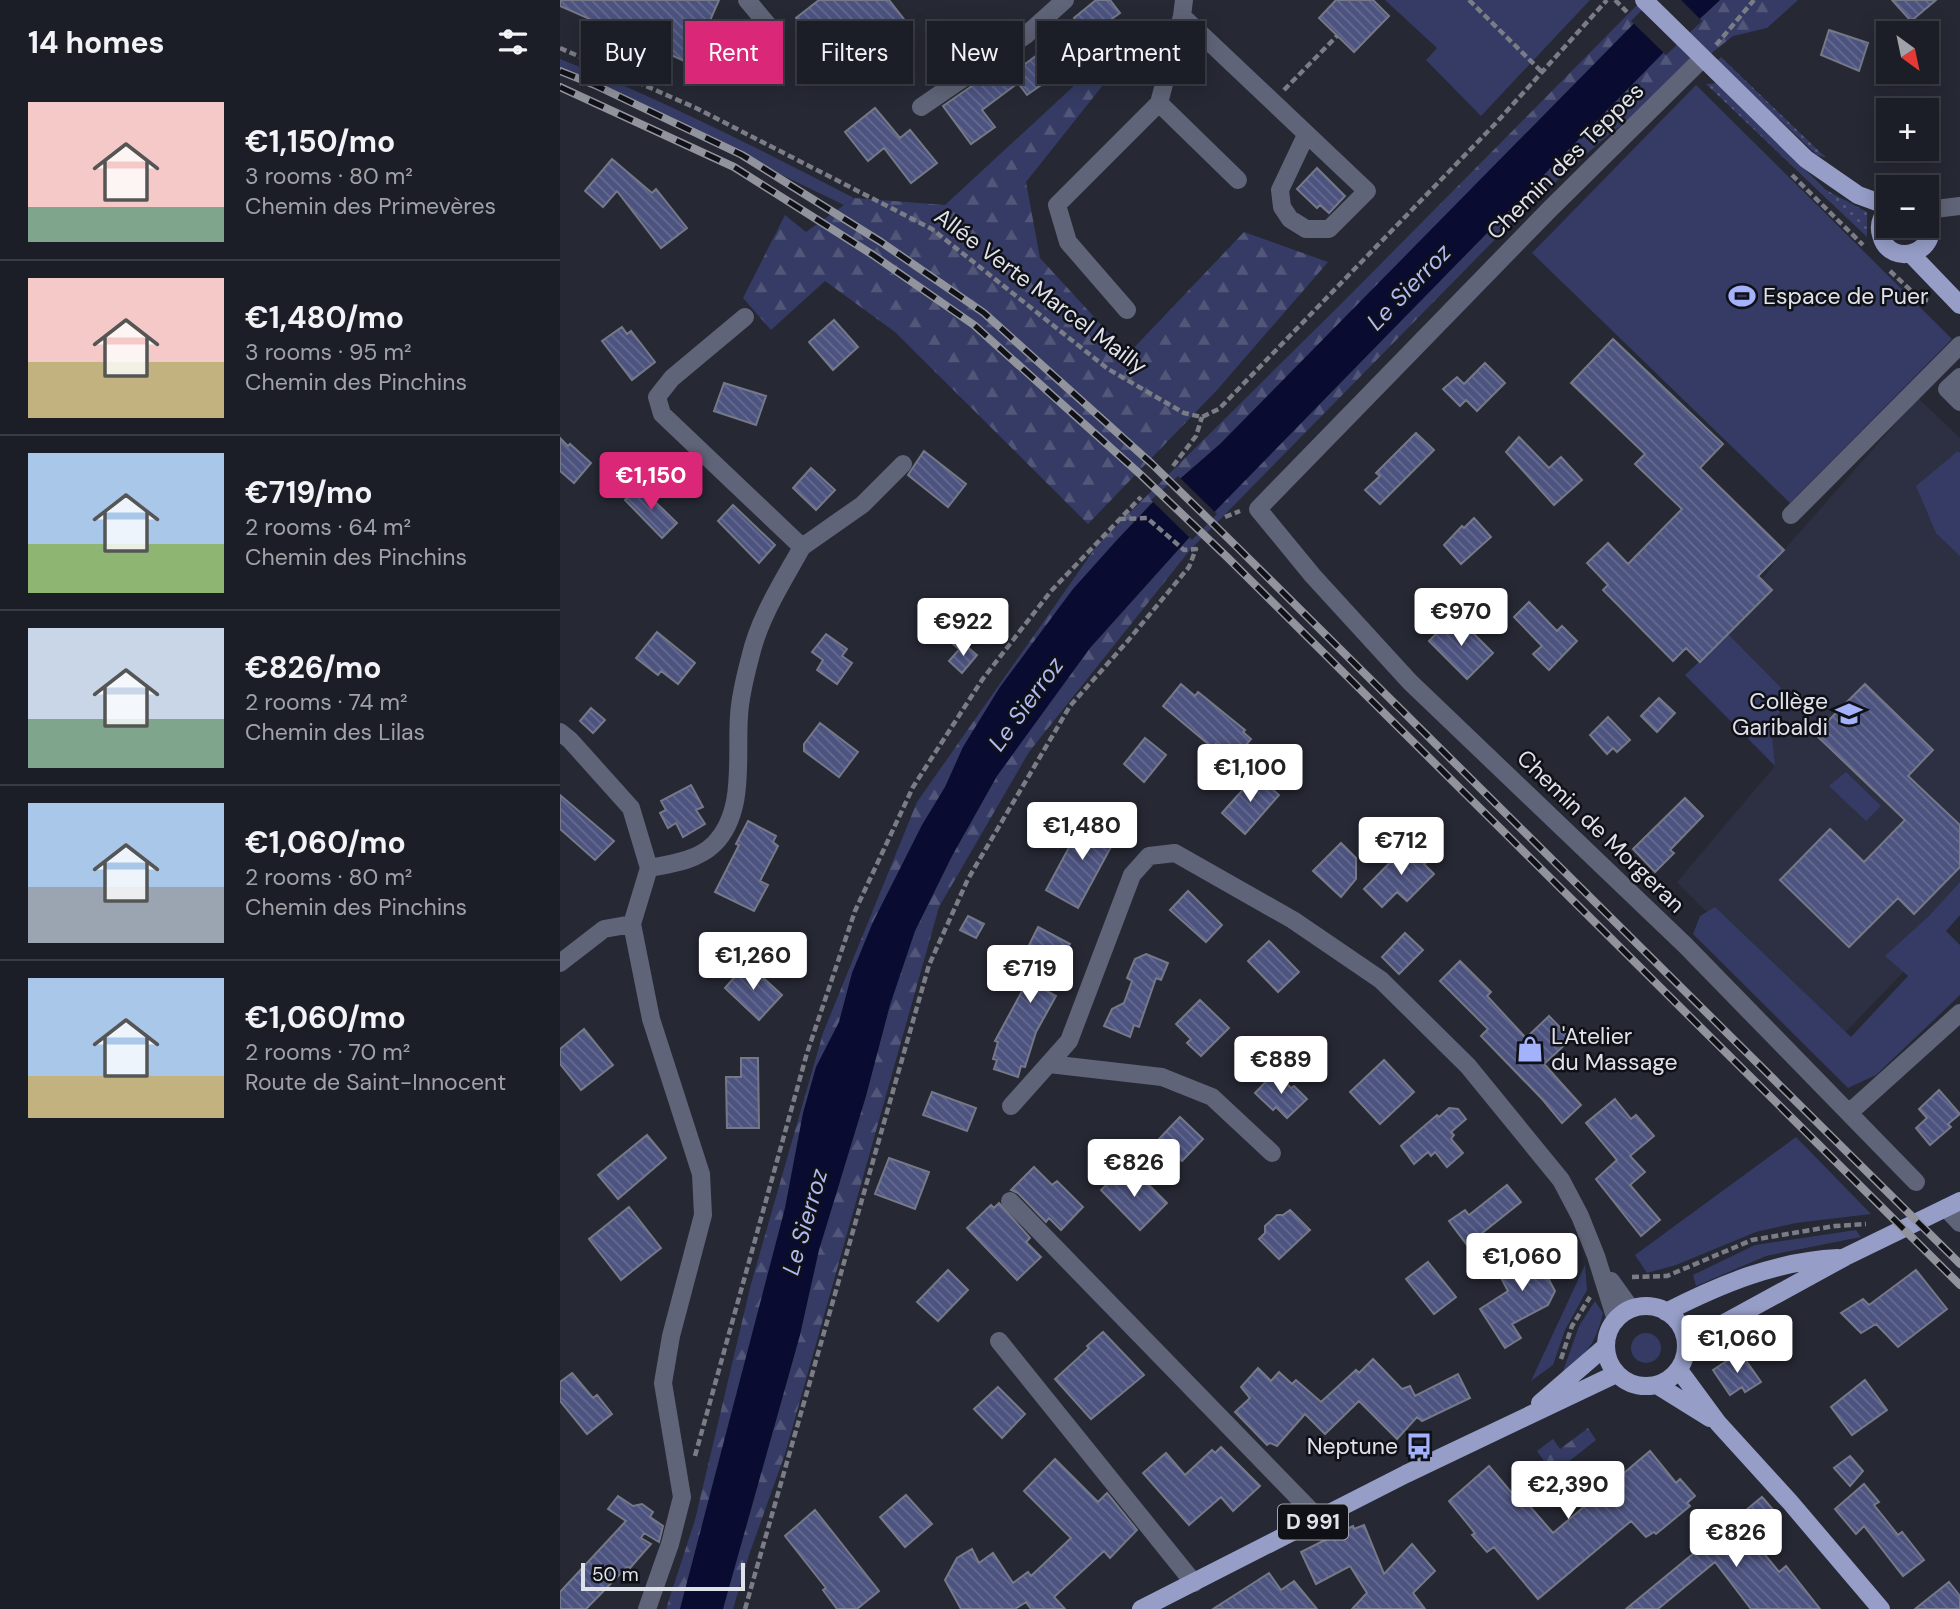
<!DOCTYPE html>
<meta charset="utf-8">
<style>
body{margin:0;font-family:"DM Sans",sans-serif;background:#25272f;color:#f1f3f6;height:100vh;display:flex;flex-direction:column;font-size:26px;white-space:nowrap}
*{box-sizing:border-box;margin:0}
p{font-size:23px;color:#a0a2a7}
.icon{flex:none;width:38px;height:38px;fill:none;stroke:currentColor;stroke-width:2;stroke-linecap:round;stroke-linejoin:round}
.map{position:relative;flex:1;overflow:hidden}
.panel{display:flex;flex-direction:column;background:#1c1e27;width:560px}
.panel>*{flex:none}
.top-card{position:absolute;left:21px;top:21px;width:665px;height:63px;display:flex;gap:14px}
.needle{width:46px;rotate:147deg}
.buttons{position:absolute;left:1316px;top:21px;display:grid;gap:14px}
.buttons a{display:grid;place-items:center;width:63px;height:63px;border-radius:0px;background:#1c1e27;box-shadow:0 4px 18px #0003,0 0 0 2px #3a3c44;font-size:35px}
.scale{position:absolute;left:21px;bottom:18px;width:164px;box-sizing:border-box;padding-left:7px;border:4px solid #e0e2ea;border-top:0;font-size:19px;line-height:24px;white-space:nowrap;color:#e0e2ea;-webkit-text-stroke:5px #101117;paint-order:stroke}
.price{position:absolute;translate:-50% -60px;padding:0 16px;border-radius:7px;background:#fff;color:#222;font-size:23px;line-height:46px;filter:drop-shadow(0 2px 4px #0008)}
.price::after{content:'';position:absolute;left:50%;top:42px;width:21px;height:16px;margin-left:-10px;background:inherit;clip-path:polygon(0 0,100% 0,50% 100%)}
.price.selected{background:#db2777;color:#fff}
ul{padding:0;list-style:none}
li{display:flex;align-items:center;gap:21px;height:175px;padding:0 28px}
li+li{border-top:2px solid #3a3c44}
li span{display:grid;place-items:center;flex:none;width:196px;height:140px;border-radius:0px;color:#555}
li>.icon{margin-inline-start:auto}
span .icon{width:84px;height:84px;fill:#fffc;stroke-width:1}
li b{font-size:30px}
h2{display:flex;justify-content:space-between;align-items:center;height:84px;padding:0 28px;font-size:30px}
.tag{padding:0 24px;border-radius:0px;background:#1c1e27;box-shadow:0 4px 18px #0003,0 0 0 2px #3a3c44;font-size:24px;line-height:63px}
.tag.selected{background:#db2777;color:#fff}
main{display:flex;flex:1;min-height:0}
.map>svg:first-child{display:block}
.built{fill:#2d3042}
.green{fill:#353b64}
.forest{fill:url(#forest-firs)}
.garden{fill:url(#garden-dots)}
.water{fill:#0a0b30}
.pier{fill:#262834}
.building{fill:url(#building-back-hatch);stroke:#757887;stroke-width:2}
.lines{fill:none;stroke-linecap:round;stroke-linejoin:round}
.path{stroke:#7a7c86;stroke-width:4.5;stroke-dasharray:7 3.5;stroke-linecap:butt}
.minor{stroke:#606478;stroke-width:18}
.major{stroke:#969ec8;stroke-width:18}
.rail-casing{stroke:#91939d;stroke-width:8}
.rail{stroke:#101117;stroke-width:5;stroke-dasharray:16;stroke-linecap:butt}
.labels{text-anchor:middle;stroke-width:5;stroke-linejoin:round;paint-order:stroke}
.shield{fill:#101117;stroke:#a2a3ab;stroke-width:2}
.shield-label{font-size:21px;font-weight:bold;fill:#e0e2ea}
.street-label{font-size:23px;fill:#e0e2ea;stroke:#101117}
.poi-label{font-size:23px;fill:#e0e2ea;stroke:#101117;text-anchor:start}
.water-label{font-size:24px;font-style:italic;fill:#afbaf3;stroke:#101117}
</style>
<main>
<section class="panel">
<h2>14 homes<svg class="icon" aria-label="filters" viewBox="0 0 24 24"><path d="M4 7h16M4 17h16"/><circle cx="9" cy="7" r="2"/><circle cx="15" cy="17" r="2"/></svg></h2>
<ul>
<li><span style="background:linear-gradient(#f6c9c9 75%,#7fa58c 0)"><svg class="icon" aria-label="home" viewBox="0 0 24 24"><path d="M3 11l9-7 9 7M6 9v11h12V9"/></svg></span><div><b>€1,150/mo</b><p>3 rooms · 80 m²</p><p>Chemin des Primevères</p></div></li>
<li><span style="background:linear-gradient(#f6c9c9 60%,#c2b280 0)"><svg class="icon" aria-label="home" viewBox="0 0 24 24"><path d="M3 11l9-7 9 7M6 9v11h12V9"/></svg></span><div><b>€1,480/mo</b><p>3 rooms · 95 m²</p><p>Chemin des Pinchins</p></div></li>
<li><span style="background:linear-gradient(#a9c7e8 65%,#8fb573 0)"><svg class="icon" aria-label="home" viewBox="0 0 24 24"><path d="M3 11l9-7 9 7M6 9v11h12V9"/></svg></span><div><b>€719/mo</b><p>2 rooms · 64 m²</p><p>Chemin des Pinchins</p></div></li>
<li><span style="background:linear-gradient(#c9d6e8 65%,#7fa58c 0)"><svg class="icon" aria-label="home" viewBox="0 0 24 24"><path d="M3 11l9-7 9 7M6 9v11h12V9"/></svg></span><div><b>€826/mo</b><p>2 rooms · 74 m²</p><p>Chemin des Lilas</p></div></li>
<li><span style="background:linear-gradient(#a9c7e8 60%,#9aa5b1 0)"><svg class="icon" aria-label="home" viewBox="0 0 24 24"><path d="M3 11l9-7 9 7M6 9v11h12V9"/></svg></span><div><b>€1,060/mo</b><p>2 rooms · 80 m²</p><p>Chemin des Pinchins</p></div></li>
<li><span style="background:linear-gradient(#a9c7e8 70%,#c2b280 0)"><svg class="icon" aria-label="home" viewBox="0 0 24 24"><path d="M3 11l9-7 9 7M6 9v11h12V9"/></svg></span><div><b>€1,060/mo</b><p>2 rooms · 70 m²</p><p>Route de Saint-Innocent</p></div></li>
</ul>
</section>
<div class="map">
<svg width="1400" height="1609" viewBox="0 0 1400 1609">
<defs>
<pattern id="forest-firs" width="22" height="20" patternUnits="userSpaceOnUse" patternTransform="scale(1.75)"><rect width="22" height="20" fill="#353b64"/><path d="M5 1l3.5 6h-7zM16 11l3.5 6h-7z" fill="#52577a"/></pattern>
<pattern id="garden-dots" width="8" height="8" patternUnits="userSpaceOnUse" patternTransform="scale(1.75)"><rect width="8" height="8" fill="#353b64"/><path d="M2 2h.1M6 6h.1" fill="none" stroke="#52577a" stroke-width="1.8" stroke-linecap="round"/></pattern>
<pattern id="building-back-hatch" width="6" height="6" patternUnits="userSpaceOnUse" patternTransform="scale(1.75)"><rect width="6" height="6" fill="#4c537f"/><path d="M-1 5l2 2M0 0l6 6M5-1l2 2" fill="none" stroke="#666b91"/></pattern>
</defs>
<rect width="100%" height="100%" fill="#262834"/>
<!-- built -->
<path class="built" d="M1358,398L1400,438V913L1276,1042L1117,882L1215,766L1140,662L1224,550Z"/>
<!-- green -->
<path class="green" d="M825,0H1030L921,116L866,60L877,48Z
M0,59C101,99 197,148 294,198L284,205L106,119L0,75Z
M1136,85L1392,339L1230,503L972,253Z
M1398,451L1400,453V556L1376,533L1356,486Z
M1168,634L1230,697L1211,725L1215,766L1125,675Z
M1286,772L1321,806L1306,821L1269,786Z
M1400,882V915L1386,931L1400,945V995L1316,1075L1288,1088L1133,934L1140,916L1155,907L1291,1037L1348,976L1325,956L1370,915Z
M1236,1137L1311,1214L1236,1223L1196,1232L1116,1265L1087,1273L1075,1255Z
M1296,1230L1301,1237L1206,1256L1136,1286L1133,1275L1195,1245Z
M1025,1265L1027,1290L1005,1330L993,1365L971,1381Z
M1035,1301L1043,1313C1035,1346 1027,1352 1002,1374L1019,1326Z
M1071 1348a15 15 0 1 1 30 0a15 15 0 1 1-30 0Z"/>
<!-- forest -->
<path class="forest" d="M1082,0L1104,52L1160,0H1238L1207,28L1173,36L1040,142L956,218L630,550L469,752L379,907L225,1454L189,1555L173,1609H106L135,1520L191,1284L263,1033L357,802L538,544L783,302Z
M543,59L551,75L466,182L480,258L568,354L684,232L768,262L657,390L528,524L335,332L265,281L211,330L183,298L225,215L246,232L294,198L385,205Z
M1028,1428L1036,1440L993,1474L977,1451L993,1439L1000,1449Z"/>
<!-- garden -->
<path class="garden" d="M1161,57L1261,153L1266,157L1257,155L1157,61Z
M1156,83L1266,190L1307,212V237L1146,84Z"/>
<!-- water -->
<path class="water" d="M1097,0H1160L1104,52L627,540L530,648L437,776L392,856L355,931L330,1005L306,1096L259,1250L240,1335L163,1609H120L225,1208L243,1113L256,1067L279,1022L292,973L313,922L362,825L385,787L403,747L440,687L513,589L556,541L591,504L660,444Z"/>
<!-- pier -->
<path class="pier" d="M1092,0H1121L1142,21L1106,55L1071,21Z
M618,476L657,514L632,540L591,500Z"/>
<!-- building -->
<path class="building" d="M0,0H159L131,64L0,6Z
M259,0H329L347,23L303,59L306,63L285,80L236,18Z
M536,0H550L560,13L528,36L514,18Z
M776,0H813L829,16L794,52L759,18Z
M1332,0H1376L1351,21Z
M513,28L530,51L467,95L458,83L422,110L435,127L411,144L383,106L458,54L465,64Z
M1269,30L1308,43L1299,71L1261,55Z
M315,108L340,138L350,130L377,163L351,183L324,148L308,161L285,132Z
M52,159L92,193L96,189L127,228L101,248L57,191L43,207L25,191Z
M757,168L785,196L769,213L760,205L757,208L737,189Z
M274,320L298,347L273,370L249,342Z
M62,327L67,334L71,331L95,362L72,380L42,341Z
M1053,339L1163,444L1140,468L1224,550L1198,576L1212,590L1140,662L1126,648L1113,661L1043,590L1048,585L1027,563L1048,543L1068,564L1122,509L1075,464L1085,454L1011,383Z
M925,363L945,383L917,411L906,400L900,406L883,389L897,377L904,384Z
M164,383L206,396L196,425L154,411Z
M856,433L874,450L820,504L805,490L820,476L816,473Z
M959,437L989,468L1001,457L1022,480L994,505L946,452Z
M0,438L8,446L10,444L31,463L14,483L0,471Z
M364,451L406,484L388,507L348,475Z
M251,468L275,490L256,510L233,488Z
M79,486L117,523L102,538L65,500Z
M173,505L215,545L199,563L158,521Z
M914,518L931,537L901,564L884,545L902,526L904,528Z
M969,602L997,631L1002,626L1017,641L989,670L973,654L982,646L954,617Z
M393,607L417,627L399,649L374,628Z
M892,618L906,632L909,629L933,653L907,679L869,641Z
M97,632L135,663L118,684L101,671L98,675L76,658Z
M266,634L287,649L282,656L292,663L277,684L257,670L263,660L252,652Z
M404,644L417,655L402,673L389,661Z
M621,684L635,696L638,692L685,730L683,732L691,739L674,759L656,744L653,748L603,706Z
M1305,684L1373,750L1348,776L1400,825V867L1354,914L1338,898L1289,947L1220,880L1270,829L1304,862L1345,820L1255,734Z
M1099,698L1115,713L1097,732L1081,716Z
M31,708L45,720L33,733L20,721Z
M1048,717L1070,740L1057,752L1053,748L1047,754L1030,735Z
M260,723L298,752L279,777L244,751V744Z
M585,738L606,755L584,782L564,764Z
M696,775L719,795L685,834L662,813Z
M131,785L143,807L136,810L145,824L123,837L116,823L108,828L100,813L106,810L101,801Z
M0,795L54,841L35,860L0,829Z
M1125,798L1143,816L1110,850L1114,853L1095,872L1073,849Z
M526,816L558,834L518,908L486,890Z
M188,821L216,836L213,842L218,846L200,881L208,885L194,911L155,892L179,845L176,844Z
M850,842L868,861L864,864L874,874L847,901L837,892L822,907L804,889Z
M781,843L796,858V879L781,897L753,871Z
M628,891L662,925L646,942L610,910Z
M408,916L424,924L416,938L400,930Z
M478,927L510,944L485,990L496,996L476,1032L465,1067L461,1066L458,1077L434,1069L437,1060L433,1059L438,1042L435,1041L480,958L466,951Z
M845,933L863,950L839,974L822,957Z
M709,941L739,972L718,992L688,961Z
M586,954L608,963L601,980L596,978L579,1027L574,1025L570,1037L544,1026L552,1009L564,1003L572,981L567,978L575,959Z
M900,961L931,992L927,996L966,1038L989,1016L1011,1039L984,1064L1021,1105L1002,1123L983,1100L921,1036L928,1029L880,981Z
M187,963L222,995L199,1020L165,988Z
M640,1000L669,1028L641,1056L627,1043L631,1039L616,1024Z
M24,1029L53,1065L21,1090L0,1064V1049Z
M181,1058H198L199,1128H167L166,1077H181Z
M824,1060L854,1092L820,1124L790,1092Z
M715,1072L731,1088L734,1086L747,1099L727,1118L716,1107L713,1110L695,1093Z
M1379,1090L1400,1114L1388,1124L1391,1127L1370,1145L1356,1128L1367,1118L1359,1109Z
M372,1092L416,1108L407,1131L363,1115Z
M1055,1099L1071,1119L1076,1115L1094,1136L1070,1156L1085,1172L1070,1185L1100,1220L1081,1236L1036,1179L1057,1160L1026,1123Z
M889,1108L898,1109L906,1119L891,1132L894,1135L891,1139L903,1153L887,1167L875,1152L871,1156L868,1152L854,1164L841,1146L877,1115L879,1117Z
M620,1117L643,1139L622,1161L599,1139Z
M87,1135L106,1158L58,1199L38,1175Z
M329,1158L369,1172L355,1209L315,1194Z
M474,1167L492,1185L497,1181L523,1207L501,1230L489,1218L486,1222L458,1193L451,1190Z
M562,1170L576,1185L583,1179L607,1203L580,1230L541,1190Z
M947,1185L961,1202L907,1245L889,1221L905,1210L909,1215Z
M439,1203L470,1238L466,1242L481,1257L457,1280L407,1228L431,1205L434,1208Z
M69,1207L101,1248L61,1280L29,1239Z
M730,1210L750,1230L719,1259L699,1239L705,1233V1226L717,1215H723Z
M989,1243L1002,1268L987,1276L995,1291L988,1305L952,1324L961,1338L945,1348L920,1309L948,1291L939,1274L952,1268L950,1264Z
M868,1262L896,1297L874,1314L846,1279Z
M388,1270L408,1290L378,1321L357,1302Z
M1356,1270L1387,1309L1338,1347L1316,1324L1301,1333L1281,1313L1303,1299L1309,1305Z
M543,1332L584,1375L531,1419L495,1379L529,1348L527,1346Z
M1180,1352L1201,1382L1185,1392L1182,1387L1170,1395L1153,1370Z
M813,1359L842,1389L850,1386L855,1396L898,1374L910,1398L862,1421L857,1417L837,1439L799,1401L765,1434L745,1414L717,1446L710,1443L707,1445L675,1412L690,1398L681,1387L698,1368L711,1381L719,1372L732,1384L736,1380L761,1402L796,1370L799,1373Z
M12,1373L33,1398L37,1395L52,1414L27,1434L0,1401V1382Z
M1305,1380L1327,1410L1292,1435L1271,1407Z
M438,1387L465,1414L442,1438L414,1409Z
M661,1447L700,1486L673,1511L661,1497L629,1525L583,1473L606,1453L625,1475L652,1450L655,1453Z
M1090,1451L1116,1483L1120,1479L1135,1496L1127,1503L1130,1506L1096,1534L1094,1532L1086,1537L1071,1521L978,1599L934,1547L927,1552L912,1535L915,1533L889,1501L929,1466L956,1498L960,1495L993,1533Z
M1290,1456L1303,1471L1290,1486L1274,1468Z
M495,1459L538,1502L547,1493L577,1530L550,1558L544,1551L494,1597L505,1609H471L466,1602L455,1609H401L385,1580L397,1558L412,1549L419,1563L433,1553L453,1583L468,1572L471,1576L511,1538L464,1491Z
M1304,1484L1319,1502L1314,1505L1338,1535L1342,1532L1364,1560L1343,1576L1304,1526L1296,1534L1275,1509Z
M346,1495L372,1524L345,1547L320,1517Z
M58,1496L73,1506L82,1504L93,1512L90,1517L103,1526L99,1542L84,1533L81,1538L91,1544L70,1568L67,1567L26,1609H0V1592L66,1521L48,1509Z
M1202,1497L1215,1512L1188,1534L1219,1572L1226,1566L1260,1609H1191L1155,1562L1098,1609H1066Z
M255,1510L319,1591L297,1609H277L263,1590L266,1588L225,1536Z
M804,1525L824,1574L852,1544L875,1571L853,1593L865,1609H792L807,1593L790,1566L756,1584L741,1552L793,1526L794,1529Z
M709,1573L721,1590L734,1581L757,1609H653Z
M1389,1582L1400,1596V1609H1355Z"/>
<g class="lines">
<!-- path -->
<path class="path" d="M909,0L982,72
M1055,0L1067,12
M1156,45L1194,0
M0,48L136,108L372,229L548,369L624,413L642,417L659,409L936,123L1047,0
M724,90L777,36
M1232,175L1303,245
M1330,271L1359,298L1369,301
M613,466L636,436L642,417
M665,517L680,511
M1072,1277L1107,1276L1192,1240L1275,1226L1306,1224
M1001,1359L1012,1326L1030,1297
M135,1456L247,1053L295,911L353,787L422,680L491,591L581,497
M185,1609L369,965L408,879L510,706L566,643L629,567L636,549L624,550L587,518L559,519"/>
<!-- minor -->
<path class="minor" d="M187,0L213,31
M624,0L622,16L807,191L769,229H746L730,219L722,207L720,190L746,135
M1142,59L990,209L698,509L753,576L850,682L1125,945L1356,1182
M599,103L678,180
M361,107L466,35L505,0
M1367,210L1400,206
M567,310L508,242L497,205L599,103L622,16
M1400,377L1387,389L1400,402
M1231,515L1400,345
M242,547L302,505L343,464
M0,732L10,740L71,808L89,868L72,924L91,1019L141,1174L143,1215L111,1336L103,1383L122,1497L110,1544L87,1609
M89,868C110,864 137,861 154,844C186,812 176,757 179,716C180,697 185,677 190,658C199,618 222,583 242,547L102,414L97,397L112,378L185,317
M0,963L44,929L72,924
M489,1064L602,1077L652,1097L712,1153
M451,1106L509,1041L572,875L589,856L615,853L733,920L821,980L908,1066L1001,1180L1020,1216L1036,1256L1056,1320
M1290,1112L1400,1013
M450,1201L759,1519
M1386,1208L1400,1223
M1051,1281L1071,1309
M439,1341L634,1583"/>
<!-- major -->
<path class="major" d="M1084,0L1246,159L1298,195L1328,206
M1328,210C1321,217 1318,225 1321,235C1329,270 1386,253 1367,214
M1351,254L1400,305
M1046 1346a40 40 0 1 1 80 0a40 40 0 1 1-80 0Z
M1106,1312C1161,1284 1216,1261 1278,1258
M1126,1344L1285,1257L1400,1201
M1119,1370L1158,1423L1230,1502L1321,1609
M1097,1385L1150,1418
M980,1403L1046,1346
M581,1609L846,1474L1056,1374"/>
<!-- rail casing -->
<g class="rail-casing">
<path id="rail" d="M0,71L35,85L182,155L321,242L424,313L592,464L677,547L1400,1264
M0,87L174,167L313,255L414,325L581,475L667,557L1400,1285"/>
</g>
<!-- rail -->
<use href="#rail" class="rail"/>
</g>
<!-- icons -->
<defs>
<g id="stadium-bare" transform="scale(2.1)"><path d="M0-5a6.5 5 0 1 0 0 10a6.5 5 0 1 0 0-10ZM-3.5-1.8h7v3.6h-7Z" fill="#a4b2fc" stroke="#101117" stroke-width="2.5" paint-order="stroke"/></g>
<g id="school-bare" transform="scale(2.1)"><path d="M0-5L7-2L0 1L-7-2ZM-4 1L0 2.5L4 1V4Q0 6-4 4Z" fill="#a4b2fc" stroke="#101117" stroke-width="2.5" paint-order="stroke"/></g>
<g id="shop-bare" transform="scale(2.1)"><path d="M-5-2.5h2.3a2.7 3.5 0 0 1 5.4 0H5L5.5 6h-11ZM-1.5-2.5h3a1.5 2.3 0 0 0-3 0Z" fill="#a4b2fc" stroke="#101117" stroke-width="2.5" paint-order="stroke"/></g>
<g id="bus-bare" transform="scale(2.1)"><path d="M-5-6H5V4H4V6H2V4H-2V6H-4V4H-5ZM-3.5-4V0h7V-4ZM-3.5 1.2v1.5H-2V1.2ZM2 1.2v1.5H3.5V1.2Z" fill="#a4b2fc" stroke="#101117" stroke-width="2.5" paint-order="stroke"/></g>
</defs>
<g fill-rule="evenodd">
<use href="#stadium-bare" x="1182" y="296"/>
<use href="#school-bare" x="1289" y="714"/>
<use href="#shop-bare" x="970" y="1049"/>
<use href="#bus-bare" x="859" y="1446"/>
</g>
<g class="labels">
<!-- shield labels -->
<rect class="shield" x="718" y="1504.5" width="70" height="35" rx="5"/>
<g class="shield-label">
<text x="753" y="1529">D 991</text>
</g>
<!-- street labels -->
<g class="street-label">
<text transform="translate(1005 161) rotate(-45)" y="8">Chemin des Teppes</text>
<text transform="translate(481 291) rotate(37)" y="8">Allée Verte Marcel Mailly</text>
<text transform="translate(1041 831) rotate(44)" y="8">Chemin de Morgeran</text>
</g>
<!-- poi labels -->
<g class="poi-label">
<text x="1203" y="304">Espace de Puer</text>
<text x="1268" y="709" text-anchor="end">Collège<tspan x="1268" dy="26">Garibaldi</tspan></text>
<text x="991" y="1044">L'Atelier<tspan x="991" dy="26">du Massage</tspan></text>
<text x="838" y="1454" text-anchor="end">Neptune</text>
</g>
<!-- water labels -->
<g class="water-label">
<text transform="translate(849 287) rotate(-46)" y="8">Le Sierroz</text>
<text transform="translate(466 704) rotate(-54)" y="8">Le Sierroz</text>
<text transform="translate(245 1222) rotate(-74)" y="8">Le Sierroz</text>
</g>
</g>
</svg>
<div class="buttons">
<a><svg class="needle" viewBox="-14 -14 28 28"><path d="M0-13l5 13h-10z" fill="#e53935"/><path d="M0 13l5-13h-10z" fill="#a0a2a7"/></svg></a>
<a>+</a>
<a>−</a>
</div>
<div class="scale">50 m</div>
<b class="price selected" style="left:91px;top:512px">€1,150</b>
<b class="price" style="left:901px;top:648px">€970</b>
<b class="price" style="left:403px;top:658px">€922</b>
<b class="price" style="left:690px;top:804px">€1,100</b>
<b class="price" style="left:522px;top:862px">€1,480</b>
<b class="price" style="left:841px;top:877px">€712</b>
<b class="price" style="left:193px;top:992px">€1,260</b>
<b class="price" style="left:470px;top:1005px">€719</b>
<b class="price" style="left:721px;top:1096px">€889</b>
<b class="price" style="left:574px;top:1199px">€826</b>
<b class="price" style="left:962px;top:1293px">€1,060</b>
<b class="price" style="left:1177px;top:1375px">€1,060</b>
<b class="price" style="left:1008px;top:1521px">€2,390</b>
<b class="price" style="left:1176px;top:1569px">€826</b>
<div class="top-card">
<a class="tag">Buy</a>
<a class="tag selected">Rent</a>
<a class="tag">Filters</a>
<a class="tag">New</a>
<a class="tag">Apartment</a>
</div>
</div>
</main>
